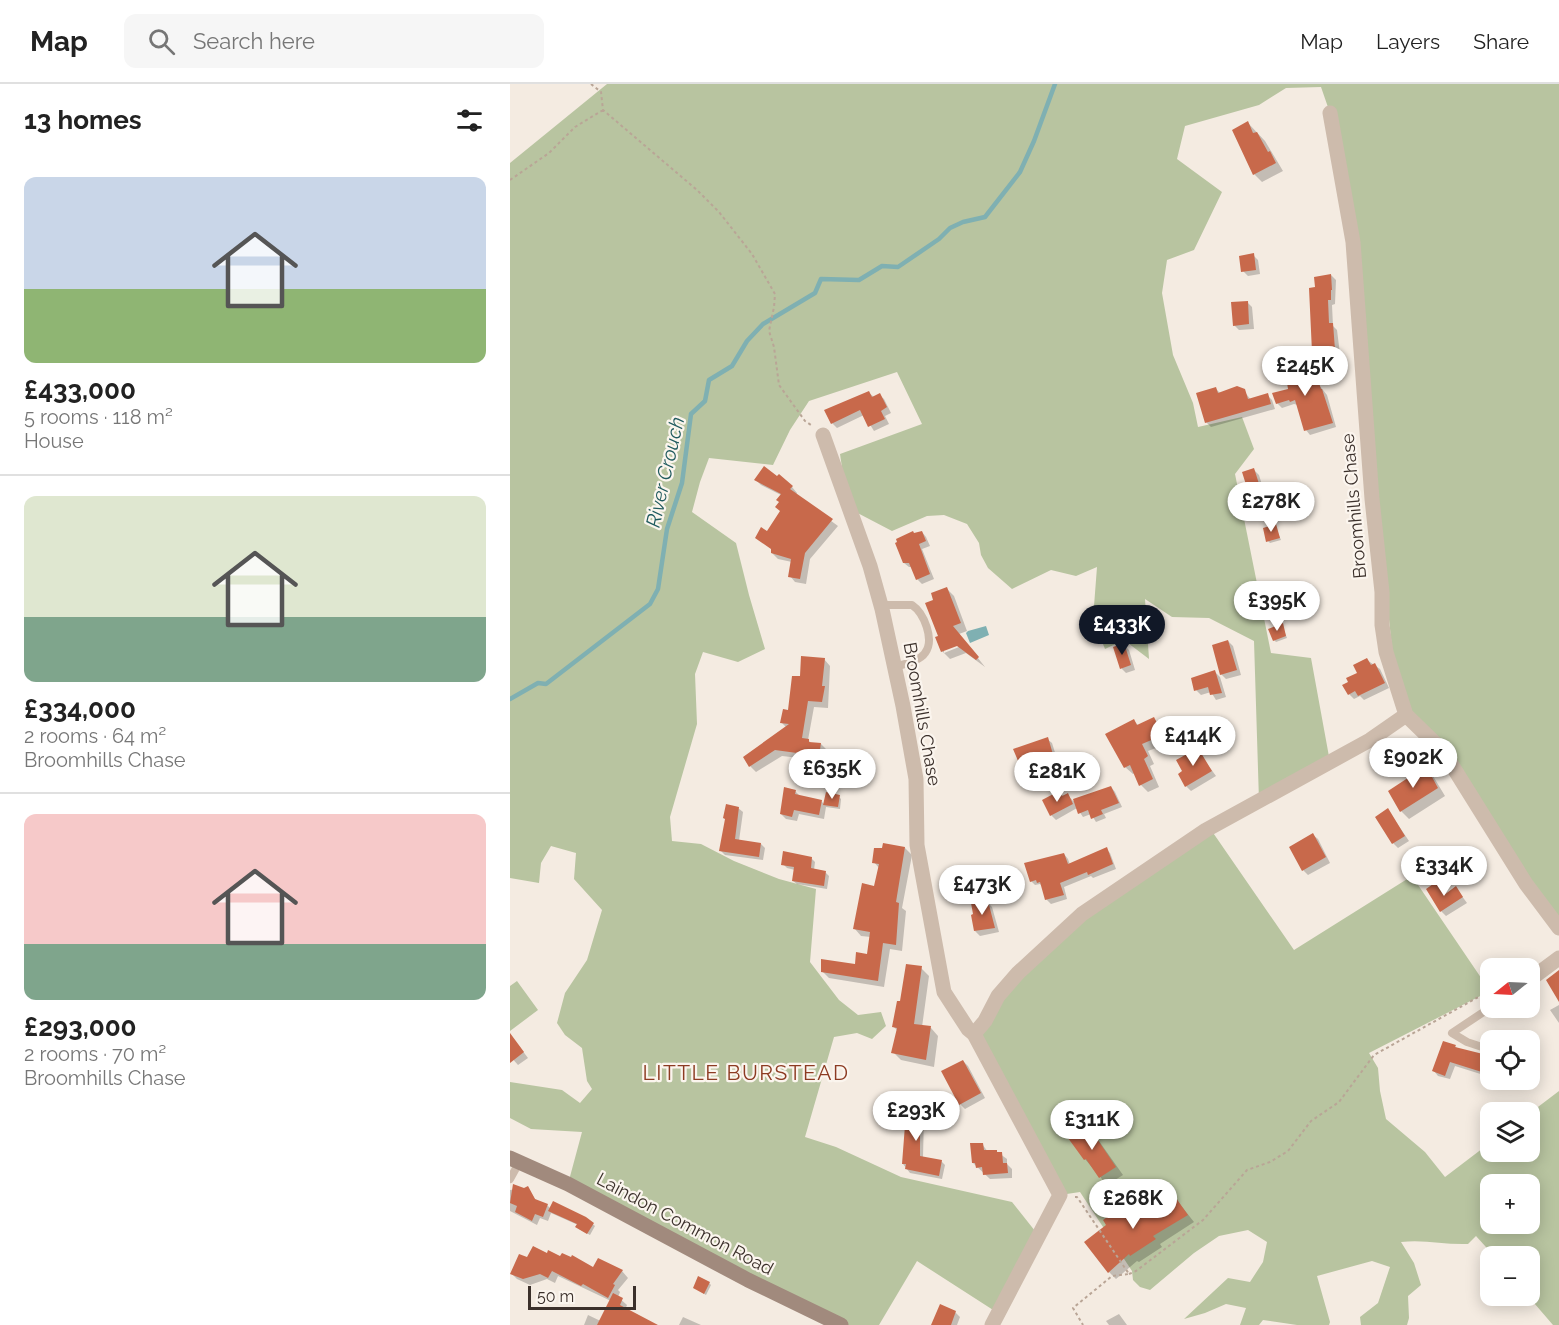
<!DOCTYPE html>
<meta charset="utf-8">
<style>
body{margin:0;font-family:Raleway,sans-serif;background:#f6f6f6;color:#222;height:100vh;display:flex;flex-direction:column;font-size:22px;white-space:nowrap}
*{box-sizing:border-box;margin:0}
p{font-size:20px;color:#767676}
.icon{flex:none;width:33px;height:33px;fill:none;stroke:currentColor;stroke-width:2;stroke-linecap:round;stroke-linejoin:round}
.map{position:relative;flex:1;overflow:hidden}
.panel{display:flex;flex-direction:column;background:#fff;width:510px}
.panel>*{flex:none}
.needle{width:39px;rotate:252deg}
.buttons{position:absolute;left:970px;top:874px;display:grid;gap:12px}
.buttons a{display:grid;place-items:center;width:60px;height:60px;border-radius:12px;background:#fff;box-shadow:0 3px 15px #0003;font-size:30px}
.scale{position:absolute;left:18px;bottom:15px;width:108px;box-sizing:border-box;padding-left:6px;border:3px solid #3b302b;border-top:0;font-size:16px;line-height:21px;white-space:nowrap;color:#3b302b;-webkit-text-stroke:4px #fbf5ee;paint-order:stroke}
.price{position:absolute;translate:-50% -51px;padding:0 14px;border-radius:21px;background:#fff;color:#222;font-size:20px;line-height:39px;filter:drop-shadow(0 2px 3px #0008)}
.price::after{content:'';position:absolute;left:50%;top:36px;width:18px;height:14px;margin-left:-9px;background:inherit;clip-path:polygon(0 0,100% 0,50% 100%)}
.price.active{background:#111827;color:#fff}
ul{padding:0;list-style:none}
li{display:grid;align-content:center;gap:12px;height:318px;padding:0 24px}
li+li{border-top:2px solid #e0e0e0}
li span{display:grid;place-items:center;height:186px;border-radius:12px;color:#555}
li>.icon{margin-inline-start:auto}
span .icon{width:108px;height:108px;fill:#fffc;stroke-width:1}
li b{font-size:26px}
h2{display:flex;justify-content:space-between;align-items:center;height:72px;padding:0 24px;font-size:26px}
header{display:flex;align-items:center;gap:36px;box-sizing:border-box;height:84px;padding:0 30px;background:#fff;border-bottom:2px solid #e0e0e0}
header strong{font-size:28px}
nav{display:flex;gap:33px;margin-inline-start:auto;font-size:21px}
.search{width:420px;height:54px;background:#f6f6f6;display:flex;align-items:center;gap:15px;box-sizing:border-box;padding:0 21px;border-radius:12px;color:#767676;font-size:22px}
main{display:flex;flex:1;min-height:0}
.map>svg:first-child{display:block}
.green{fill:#b8c4a0;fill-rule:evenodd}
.water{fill:#7fb0b2}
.shadow{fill:#0003;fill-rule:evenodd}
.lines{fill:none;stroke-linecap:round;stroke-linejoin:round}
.stream{stroke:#7fb0b2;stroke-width:4.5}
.building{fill:#c8694b}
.path{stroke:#b9a596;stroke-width:2;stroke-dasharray:3 3;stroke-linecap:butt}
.lane{stroke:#cdbbac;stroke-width:8}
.street{stroke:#cdbbac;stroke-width:15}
.secondary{stroke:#a18a7d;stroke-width:15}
.labels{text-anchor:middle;stroke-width:4.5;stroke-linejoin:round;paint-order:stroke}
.street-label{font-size:18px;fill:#3b302b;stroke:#fbf5ee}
.water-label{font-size:20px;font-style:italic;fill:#1f5a5e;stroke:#fbf5ee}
.quarter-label{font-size:21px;letter-spacing:1.5px;fill:#8c3b22;stroke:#fbf5ee}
</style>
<header>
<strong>Map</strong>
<div class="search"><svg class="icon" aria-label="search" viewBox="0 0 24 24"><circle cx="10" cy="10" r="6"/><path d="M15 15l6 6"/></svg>Search here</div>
<nav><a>Map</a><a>Layers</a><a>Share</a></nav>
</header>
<main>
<section class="panel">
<h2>13 homes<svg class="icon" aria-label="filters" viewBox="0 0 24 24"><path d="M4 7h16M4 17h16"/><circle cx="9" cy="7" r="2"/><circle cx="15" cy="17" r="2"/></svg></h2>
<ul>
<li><span style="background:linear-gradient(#c9d6e8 60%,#8fb573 0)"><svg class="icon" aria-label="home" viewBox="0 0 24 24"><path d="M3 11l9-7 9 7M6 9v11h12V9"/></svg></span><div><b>£433,000</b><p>5 rooms · 118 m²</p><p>House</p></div></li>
<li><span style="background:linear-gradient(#dfe7d0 65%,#7fa58c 0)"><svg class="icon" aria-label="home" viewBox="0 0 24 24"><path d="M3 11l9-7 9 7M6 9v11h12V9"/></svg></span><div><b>£334,000</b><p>2 rooms · 64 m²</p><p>Broomhills Chase</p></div></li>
<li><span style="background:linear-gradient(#f6c9c9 70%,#7fa58c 0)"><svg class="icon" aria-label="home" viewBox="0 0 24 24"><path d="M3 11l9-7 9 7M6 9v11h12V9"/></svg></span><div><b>£293,000</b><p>2 rooms · 70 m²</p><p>Broomhills Chase</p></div></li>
</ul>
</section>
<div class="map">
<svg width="1049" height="1241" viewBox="0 0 1049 1241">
<rect width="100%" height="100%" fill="#f4ebe1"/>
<!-- green -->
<path class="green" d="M97,0H1049V844L906,640L883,574L847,225L820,29L811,3L776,4L749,21L675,42L667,75L712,108L684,166L657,176L652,209L663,271L683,319L688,343L732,333L744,365L725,390L761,569L801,574L820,678L749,717L744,557L699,534L662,533L635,515L639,575L614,556L595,565L583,535L587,483L566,492L541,486L502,505L478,484L471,471L469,459L457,440L434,431L417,432L382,447L338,424L330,370L412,340L387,288L299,317L280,346L263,381L199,374L190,398L182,428L226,459L239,511L255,565L228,578L193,568L185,590L187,640L160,733L162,757L191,760L224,777L269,795L306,805L300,878L329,916L348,931L371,928L376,942L362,955L347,949L324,953L295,1053L326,1063L391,1093L502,1118L533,1157L494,1233L407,1177L369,1241H331L58,1100L72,1048L21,1045L0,1034V998L52,1006L70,1019L82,1005L77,997L72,964L55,951L47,939L55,909L77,876L92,826L64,795L66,769L41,762L31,779L29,799L0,794V79Z
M697,740L784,866L902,792L980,907L859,969L868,984L870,1007L876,1035L915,1068L935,1093L981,1058V1068H1020V1029L1049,1007V1241H1043L1018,1212H1020V1173H985L966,1152L958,1160C935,1161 914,1155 891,1158L904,1179L911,1201L898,1212L899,1234L897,1241H851L850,1233L868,1219L880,1183L862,1177L807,1192L820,1238L819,1241H787L753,1236L749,1241H730L736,1224L716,1220L695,1229L674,1235L718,1194L740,1198L753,1178L757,1158L738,1146L709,1152L684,1169L640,1206L630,1203L623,1196L622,1187L570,1108L550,1111L464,950L508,889ZM981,1101H1020V1140H981Z
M7,897L28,926L0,947V902Z"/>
<!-- water -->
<path class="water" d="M476,542L479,551L460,559L456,549L458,547Z"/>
<!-- shadow -->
<path class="shadow" d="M738,39L755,57L773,87L752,98L744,90Z
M743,171L748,176L750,190L738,192L733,187Z
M821,191L826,196L825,220L822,221L823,242L827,246L830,270L808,272L803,267Z
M737,218L742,223L744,245L729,246L724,241Z
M796,278L801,283L803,302L809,301L817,311L826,343L800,351L796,346L788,321L784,320L772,324L767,319L780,306Z
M705,304L710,309L734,307L741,316L757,311L762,316L765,325L701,343L696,338Z
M359,309L364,313L369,311L374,315L381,329L375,332L379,340L364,347L354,331L327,344L322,339L316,327Z
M744,386L749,391L760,427L750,430L745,425Z
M246,396L282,403L287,409L286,411L328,442L300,475L296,500L285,498L280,492L282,478L268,475L262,469L258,449L272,427L271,411L251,401Z
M765,442L771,456L760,459L758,457Z
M412,448L416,453L420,462L412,465L424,495L412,500L407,495L402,483H399L394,479L405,451Z
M436,504L444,512L457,547L449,550L475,583L456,569L440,575L432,567L425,516ZM453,558L454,561L434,569V565Z
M772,541L777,554L766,558L764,556Z
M718,557L723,562L731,591L716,595L711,590Z
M614,561L619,566L625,586L616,589L612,585L605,564Z
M314,575L320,582L318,624L304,623L298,656L302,660H311L317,666L315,677L272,672L246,688L240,682L277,644L272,639L280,627L291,594Z
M857,576L870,585L879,604L854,616L850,612L844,615L839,610Z
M705,588L710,593L716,613L706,616L701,608L691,611L686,606Z
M644,635L651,642L659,659L638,667L644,680L640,682L649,703L638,708L631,701L625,689L623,690L615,683L624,637L629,642Z
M537,655L542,659L548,678L517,688L512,683Z
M687,666L706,692L681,707L676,702L674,687Z
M915,684L923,692L935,712L899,735L891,727Z
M601,703L605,708L612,723L594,730L596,734L586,738L581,730L573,733L567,724L546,736L541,731L549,708L554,713L557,710L563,717Z
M285,707L291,713L311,717L315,721L329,713L331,715L330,725L316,723L314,735L289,730L287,737L276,735L271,730Z
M228,724L233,728L229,757L251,760L255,764L253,776L215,771L210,766Z
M878,726L899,757L888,764L883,759Z
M803,751L808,755L820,779L798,791L793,786Z
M395,764L402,771L392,824L396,827L392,867L380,865L374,903L319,894L312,887L346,881L358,872L361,853L351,852L345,845L366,803L369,784L364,778Z
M596,765L600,769L606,785L583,794L581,792L554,803L557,815L541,820L536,815L533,803L530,800L525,801L521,797L554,770L558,775L560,781Z
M301,774L305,778L304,786L316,789L319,792L317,805L287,800L283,797L285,786L277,784L273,780Z
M907,778L915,790L908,795L906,793Z
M926,800L935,812L946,804L957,819L936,832L931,827Z
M477,818L482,823L489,848L470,852L465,847Z
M411,884L419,892L412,943L421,944L428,952L424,983L391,976L383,968L388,947L383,942L392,919Z
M1049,921V939L1040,926Z
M0,961L9,962L18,974L8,981L0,972Z
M945,962L948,965L980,974V993L945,982L940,995L928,992L924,987Z
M453,977L458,982L475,1014L455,1025L450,1020Z
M413,1018L417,1022L416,1031H414L413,1074L431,1077L435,1081L432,1095L400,1089L393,1080L397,1030L395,1028Z
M577,1042L584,1050L613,1091L597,1101L575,1075Z
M472,1060L478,1068L486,1067L497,1075V1080L502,1085V1094L480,1095L463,1079Z
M18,1104L27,1118L37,1121L41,1125L75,1134L85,1142L80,1151L69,1145L68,1141L41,1129L38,1137L30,1134L27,1141L0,1127V1106Z
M661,1109L684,1138L650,1160L652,1163L629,1178L627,1177L606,1195L599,1188L598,1141L618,1120L627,1130Z
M10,1172L83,1185L112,1187L118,1194L108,1206L110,1208L108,1213L117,1221L115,1226L145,1241H105L101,1217L48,1192L45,1199L37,1195L20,1201L7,1195L1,1189Z
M199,1199L201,1201L196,1211L185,1204Z
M445,1228L450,1233L447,1241H422Z
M609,1230L617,1241H599L596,1237Z
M78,1231L99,1241H74Z
M173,1233L191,1241H169Z"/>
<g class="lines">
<!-- stream -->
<path class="stream" d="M0,615L28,599L36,600L140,520L148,505L157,445L172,399L181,330L195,317L199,296L222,282L237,257L253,240L305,209L311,195L349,196L372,182L388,183L429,155L440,144L453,138L475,133L510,88L524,57L545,0"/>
</g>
<!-- building -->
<path class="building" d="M738,37L743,49L747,48L758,68L760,67L766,79L743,91L722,46Z
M744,169L746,186L731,188L729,172Z
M821,190L822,206H821V216H818L819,239H823L825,266L802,268L799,204L805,203L804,193Z
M738,217L739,240L723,242L721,218Z
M796,277L799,299L802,301L809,299L811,305H812L823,339L794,347L785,316L780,318L779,316L766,320L762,309L778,305L774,280Z
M727,302L735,305L738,315L758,309L761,320L695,339L686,309L706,303L708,309Z
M359,307L362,313L370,309L377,323L371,327L375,335L358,343L350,326L321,340L314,326Z
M254,382L267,392L269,390L283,402L280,405L323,435L295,469L290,495L278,493L281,475L261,469V465L245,454L251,443L257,447L270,427L265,423L269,418L266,416L271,410L244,396Z
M744,384L756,422L744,426L732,388Z
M766,440L770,454L756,458L753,444Z
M403,447L404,449L412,447L416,457L409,460L420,490L406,496L399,479H393L385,459L387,458L386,455Z
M437,503L451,539L443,542L469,573L466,576L447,562L431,568L425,553L428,552L415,519L423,516L421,509Z
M773,539L776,552L763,557L758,545Z
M718,556L727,586L710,591L702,561Z
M614,559L621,581L610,585L603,563Z
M291,572L315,574L312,602H315L312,618L298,617L292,654L299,655V658L311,659L309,672L265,666L239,683L233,673L279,640L270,639L273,625L278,626L282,592H290Z
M857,574L861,581L865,579L875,599L848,612L845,607L838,611L832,601L838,598L836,594L847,589L843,581Z
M705,586L712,609L700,611L698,603L684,607L681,594Z
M644,633L653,651L632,660L638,672L634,675L643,695L629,702L620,681L614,684L595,650L624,635L627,641Z
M538,653L544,674L511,684L503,665Z
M688,664L702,687L675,703L668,690L672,687L666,676Z
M916,682L928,704L890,728L878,707Z
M601,702L609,719L591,726L593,730L581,735L578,726L568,730L563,715Z
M274,703L286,706L285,710L312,716L309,731L284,726L282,733L270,730Z
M549,707L552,712L558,709L563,720L540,732L532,716Z
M316,708L330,711L328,723L313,721Z
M216,720L229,723L225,755L251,759L249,773L209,767L215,735L213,734Z
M878,724L895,752L882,760L865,733Z
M803,749L816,773L792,787L779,763Z
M373,759L395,763L386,818L389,819L386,861L373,859L368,897L311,888V875L345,880L346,868L357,870L360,848L343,845L352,799L364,802L369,780L362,779L364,764H372Z
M597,763L603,780L578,791L577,788L550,799L554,811L535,816L530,798L527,799L526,796L520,798L514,779L554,769L558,780Z
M273,767L302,773L301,784L316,787L314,802L282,797L284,783L271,781Z
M905,774L914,788L905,794L896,780Z
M926,798L934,811L946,802L953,813L930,828L916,805Z
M478,817L485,844L464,847L461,831L463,830L461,819Z
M396,880L412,882L404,940L421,942L416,976L381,969L387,944L382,943L387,917H390Z
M1049,886V918L1036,896Z
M0,949L14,968L0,979Z
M933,957L946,961L945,963L981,972L975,989L940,978L935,992L922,987Z
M453,976L471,1009L449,1021L431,987Z
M395,1015L414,1017L412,1028H410V1072L432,1076L429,1092L395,1085L396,1080H392L396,1028H393Z
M577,1040L606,1083L589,1094L576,1075L574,1076L558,1054Z
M460,1059H473L474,1066H487V1068H492L493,1079H497L498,1089L473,1091L472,1083L466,1084L465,1079H462Z
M3,1100L14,1104L18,1102L25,1115L38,1120L33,1133L25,1130L22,1137L5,1128L7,1122L0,1119Z
M661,1107L678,1131L643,1152L646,1155L620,1172L619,1170L598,1189L574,1158L596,1141L593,1136L618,1118L625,1129L628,1128Z
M43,1117L76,1133L84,1139L77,1150L65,1143L67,1140L38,1127Z
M23,1162L37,1169L38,1166L50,1172L52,1169L61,1173L62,1171L83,1183L88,1174L113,1186L103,1200L105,1201L98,1214L73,1200L71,1202L42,1187L38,1194L30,1190L13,1195L0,1190L9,1170L17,1173Z
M188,1192L200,1198L194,1210L183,1204Z
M103,1209L113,1214L110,1221L148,1241H87Z
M430,1220L446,1227L441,1241H421Z"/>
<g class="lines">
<!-- path -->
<path class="path" d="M81,0L91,8L93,26L187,106L209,128L242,170L265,210L264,223L259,247L264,263L269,301L295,337L301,341
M0,96L39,69L65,43L93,26
M565,1113H567L619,1190L602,1192L563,1224L573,1241
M619,1190L626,1187L693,1136L737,1086L760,1078L778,1067L801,1037L829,1018L864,971L981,906"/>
<!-- lane -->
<path class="lane" d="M371,521H402C414,529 425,556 415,569C410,577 394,580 385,583
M978,965L957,958L942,949L981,923
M0,1095L10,1077"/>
<!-- street -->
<path class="street" d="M313,351L360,482L372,525L393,622L406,695L407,761L434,908L458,945L464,950L550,1111L482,1241
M896,631L933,667L1016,800L1049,844
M1022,894L1049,874
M464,950L475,937L488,912L508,889L572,830L696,746L860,656L896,631L876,568L872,541V508L862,415L843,158L820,29"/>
<!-- secondary -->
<path class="secondary" d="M0,1074L58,1100L238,1196L331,1241"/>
</g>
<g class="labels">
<!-- street labels -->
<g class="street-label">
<text transform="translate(844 422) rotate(-95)" y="6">Broomhills Chase</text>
<text transform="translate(412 630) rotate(80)" y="6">Broomhills Chase</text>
<text transform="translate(175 1140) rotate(28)" y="6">Laindon Common Road</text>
</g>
<!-- water labels -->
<g class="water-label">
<text transform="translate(155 388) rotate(-77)" y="7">River Crouch</text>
</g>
<!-- quarter labels -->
<g class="quarter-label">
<text x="236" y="996">LITTLE BURSTEAD</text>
</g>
</g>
</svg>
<div class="buttons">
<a><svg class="needle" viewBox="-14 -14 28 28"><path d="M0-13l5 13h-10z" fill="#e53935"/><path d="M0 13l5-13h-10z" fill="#767676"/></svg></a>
<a><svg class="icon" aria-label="locate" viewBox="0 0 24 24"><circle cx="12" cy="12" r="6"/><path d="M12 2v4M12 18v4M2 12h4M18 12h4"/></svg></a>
<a><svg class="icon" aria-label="layers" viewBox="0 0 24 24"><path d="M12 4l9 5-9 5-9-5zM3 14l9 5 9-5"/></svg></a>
<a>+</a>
<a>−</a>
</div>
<div class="scale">50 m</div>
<b class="price" style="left:795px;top:313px">£245K</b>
<b class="price" style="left:761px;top:449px">£278K</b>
<b class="price" style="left:767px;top:548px">£395K</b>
<b class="price active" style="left:612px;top:572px">£433K</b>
<b class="price" style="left:683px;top:683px">£414K</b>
<b class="price" style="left:903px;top:705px">£902K</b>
<b class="price" style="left:322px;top:716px">£635K</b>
<b class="price" style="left:547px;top:719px">£281K</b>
<b class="price" style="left:934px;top:813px">£334K</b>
<b class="price" style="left:472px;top:832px">£473K</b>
<b class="price" style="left:406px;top:1058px">£293K</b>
<b class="price" style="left:582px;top:1067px">£311K</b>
<b class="price" style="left:623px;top:1146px">£268K</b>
</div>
</main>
